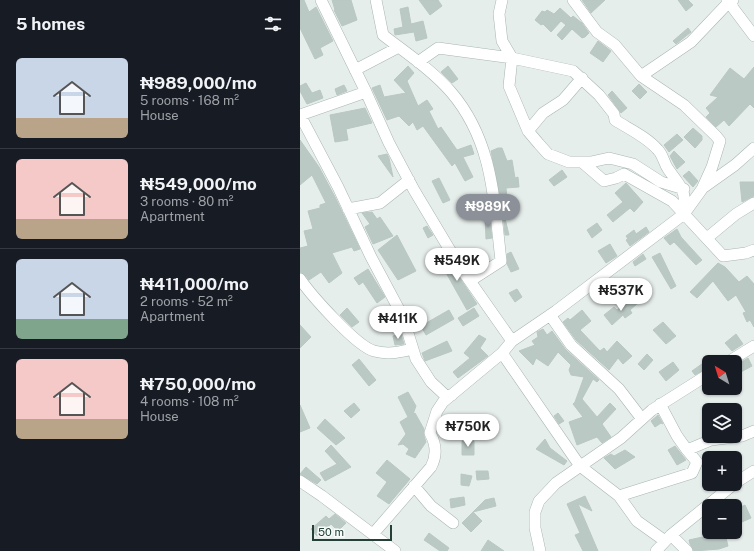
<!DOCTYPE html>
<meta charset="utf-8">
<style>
body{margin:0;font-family:"Public Sans",sans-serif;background:#20242c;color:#f1f3f6;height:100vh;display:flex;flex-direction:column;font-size:15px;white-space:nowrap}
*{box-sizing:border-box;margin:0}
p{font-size:13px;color:#9ea1a6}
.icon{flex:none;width:22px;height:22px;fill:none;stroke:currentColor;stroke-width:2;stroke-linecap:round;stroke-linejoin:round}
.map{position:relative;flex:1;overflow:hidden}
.sheet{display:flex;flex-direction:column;background:#171b24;width:300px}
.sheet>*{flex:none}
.needle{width:26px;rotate:322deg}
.fabs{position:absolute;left:402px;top:355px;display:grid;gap:8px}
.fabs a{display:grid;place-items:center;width:40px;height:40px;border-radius:6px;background:#171b24;box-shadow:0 1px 3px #0004;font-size:20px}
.scale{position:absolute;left:12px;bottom:10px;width:80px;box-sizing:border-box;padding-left:4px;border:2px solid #254039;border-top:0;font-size:11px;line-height:14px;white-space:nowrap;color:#254039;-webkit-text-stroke:3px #f7fbf9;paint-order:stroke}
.price{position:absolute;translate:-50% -34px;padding:0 9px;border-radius:14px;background:#fff;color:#222;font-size:13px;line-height:26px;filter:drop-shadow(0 1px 2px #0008)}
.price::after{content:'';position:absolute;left:50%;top:24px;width:12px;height:9px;margin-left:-6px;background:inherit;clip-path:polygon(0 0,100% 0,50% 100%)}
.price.on{background:#8c9099;color:#fff}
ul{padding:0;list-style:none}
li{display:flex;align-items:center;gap:12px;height:100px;padding:0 16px}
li+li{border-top:1px solid #363941}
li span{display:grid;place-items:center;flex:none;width:112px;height:80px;border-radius:6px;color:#555}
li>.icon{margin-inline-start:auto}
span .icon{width:48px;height:48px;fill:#fffc;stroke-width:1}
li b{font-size:17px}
h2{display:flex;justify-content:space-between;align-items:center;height:48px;padding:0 16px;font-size:17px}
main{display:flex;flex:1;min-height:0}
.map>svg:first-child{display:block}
.building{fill:#bbc9c4;stroke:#b9c8c2}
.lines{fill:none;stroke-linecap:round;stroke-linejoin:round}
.minor-casing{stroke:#a8b6b2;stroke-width:12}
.minor{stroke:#fff;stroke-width:11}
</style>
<main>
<section class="sheet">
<h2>5 homes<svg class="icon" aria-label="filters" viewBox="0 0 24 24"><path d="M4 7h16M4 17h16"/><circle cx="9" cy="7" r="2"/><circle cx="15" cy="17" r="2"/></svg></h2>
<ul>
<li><span style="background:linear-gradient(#c9d6e8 75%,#b9a48a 0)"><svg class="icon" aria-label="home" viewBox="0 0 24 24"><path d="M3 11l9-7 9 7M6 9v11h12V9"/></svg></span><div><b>₦989,000/mo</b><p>5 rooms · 168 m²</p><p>House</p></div></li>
<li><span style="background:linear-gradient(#f6c9c9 75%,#b9a48a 0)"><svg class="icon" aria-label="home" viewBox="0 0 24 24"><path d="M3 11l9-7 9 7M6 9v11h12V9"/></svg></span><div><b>₦549,000/mo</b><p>3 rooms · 80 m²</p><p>Apartment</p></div></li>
<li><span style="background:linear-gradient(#c9d6e8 75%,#7fa58c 0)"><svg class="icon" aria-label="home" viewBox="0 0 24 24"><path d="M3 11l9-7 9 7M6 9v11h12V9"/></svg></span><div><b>₦411,000/mo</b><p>2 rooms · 52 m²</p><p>Apartment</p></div></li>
<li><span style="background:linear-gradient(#f6c9c9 75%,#b9a48a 0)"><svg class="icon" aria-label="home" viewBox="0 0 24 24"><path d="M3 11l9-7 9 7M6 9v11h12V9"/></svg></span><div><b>₦750,000/mo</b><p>4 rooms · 108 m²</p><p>House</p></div></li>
</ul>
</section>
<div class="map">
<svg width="454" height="551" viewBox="0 0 454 551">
<rect width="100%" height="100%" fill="#e6eeeb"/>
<!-- building -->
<path class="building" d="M0,0H4L9,12L16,7L33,41L20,48L23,55L15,59L0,28Z
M32,0H51L57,20L42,26L34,10H35Z
M119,0H138L142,6L130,15Z
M282,0H305L291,13Z
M378,0H388L393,5L386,11Z
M108,7L111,24L123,21L127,38L116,41L114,32L95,35L94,29L103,27L100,9Z
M260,8L271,18L273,16L282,23L289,33L285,37L282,38L272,29L262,40L257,35L266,25L261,21L251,32L243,24L241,25L235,20L242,11L245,12L247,10L254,14Z
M388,28L391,32L376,44L373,41Z
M298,41L311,51L303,62L290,53Z
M108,66L114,73L107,81L118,106L127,100L133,109L129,111L138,129L141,127L157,150L171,145L174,154L163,157L173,177L165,181L155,163L152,166L123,126L117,130L113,122L109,126L99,116L87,120L72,88L80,85L84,97L106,93L94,80Z
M148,66L158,79L152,83L141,72Z
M454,67V108L450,104L429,126L424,120L416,127L406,117L410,113L406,108L418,97L410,95L430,68L444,79Z
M6,83L12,93L20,90L23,98L7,104L0,91V86Z
M339,84L347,92L340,99L332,91Z
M44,85L47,91L37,95L35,89Z
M312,91L327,108L321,113L308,95Z
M65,108L72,123L46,129L48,140L35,142L30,115Z
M393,128L402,136V140L395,148L384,137Z
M377,134L383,140L369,152L364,145Z
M0,140L19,167L35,197L60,249L54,251L52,247L32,253L42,273L29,283L21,272L9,280L5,275L0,272V248L8,246L4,231L13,229L8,211L20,208V205L26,203L12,175L0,185Z
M198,148H202L207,161L212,160L215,178L218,177L219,187L206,188L208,208H202L191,151Z
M374,151L385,162L377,169L370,156Z
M87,154L89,158L93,177L78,156Z
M262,170L267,177L254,186L249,180Z
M389,171L398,181L393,187L383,176Z
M139,178L150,200L143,203L132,181Z
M440,182H454V196L442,202Z
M326,183L343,202L334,212L330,208L313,222L307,215L323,202L315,193Z
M72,212L77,219L80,217L93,236L73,244L65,227L70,224L62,213Z
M203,214H204L209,235H205Z
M185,215H189L192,238L186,239Z
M297,223L302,230L292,238L287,230Z
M127,226L133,235L128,238L123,228Z
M346,227L349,232L330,246L326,240L328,239L326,236L334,230L336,234Z
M377,229L381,237L402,260L396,265L374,242L370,245L364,238Z
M97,235L116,271L98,280L78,250Z
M310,244L317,256L306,263L298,251Z
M142,251L177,304L167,310L136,255Z
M211,252L219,269L211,272L207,264V254Z
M360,253L376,286L371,289L352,257Z
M343,254L346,259L335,266L333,262Z
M418,263L425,267L439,282L447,276L454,284V327L450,320L447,322L443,313L446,312L436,295L428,301L413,281L397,298L390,292Z
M68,269L85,297L77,303L63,282L59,285L54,278Z
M217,289L222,297L215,302L209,293Z
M334,298L338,303L330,310L332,313L325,318L323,315L312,325L304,315L314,307L317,310Z
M47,308L59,322L52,327L40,315Z
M174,308L179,316L163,326L158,318Z
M149,310L154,319L126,335L121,326Z
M282,310L291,321L280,330L300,351L304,348L307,352L317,341L332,356L323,364L318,358L309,370L276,340L263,322L268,318L270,320Z
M363,322L376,336L366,344L353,330Z
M0,325L11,337L0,348Z
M243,329L247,335L252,331L266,350L299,380L297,382L293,379L282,399L297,417L310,403L316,409L302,424L311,437L302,443L297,437L277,445L269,422L283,417L273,404L275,402L284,377L271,375L269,370L271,365L258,352L248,366L236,358L233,365L219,351L235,345L232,341L238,337L237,332Z
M101,334L104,344L95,345L93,336Z
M436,334L443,344L432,351L425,343Z
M179,335L186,339L180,348L188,356L158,378L153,372L170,358L164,353Z
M147,341L152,351L125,361L122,353Z
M347,354L353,360L344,370L338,364Z
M448,358L452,366L439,373L435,366Z
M59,359L76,380L69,386L52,365Z
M406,361L409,367L395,375L392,371Z
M373,362L379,370L366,381L359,372Z
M108,392L116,406L113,414L115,413L124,429V436L126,442L115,458L106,454L109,449L103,444L98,445L106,434L100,422L108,417L98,397Z
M54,403L60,410L51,418L44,411Z
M0,405L10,428L0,432Z
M258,413L264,421L259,424L254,416Z
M358,415L363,424L361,423L355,427L351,421Z
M25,419L45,438L36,445L17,428Z
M245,439L250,448L267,461L264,465L236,449Z
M162,441H174V455H162Z
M31,445L51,467L25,481L20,473L37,464L25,451Z
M375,446L386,460L377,465L368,450Z
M325,450L335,457L315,469L304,458L311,454L314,456Z
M87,460L110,479L89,504L77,496L87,482L76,473Z
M6,467L21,480L17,484L0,474Z
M176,471H188L189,479L177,480Z
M161,474L172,476L169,486L161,485Z
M285,496L292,511L278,504L298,551H283L275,535L280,533L267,504Z
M164,497L165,505L151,508L150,499Z
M194,498L196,506L173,512L185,500Z
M445,505L451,518L435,525V510Z
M173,512L182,521L171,532L162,523Z
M35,514L46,523L38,531L31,524L17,536L11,529L26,516L29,519Z
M129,533L149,548L147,551H140L124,540Z
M425,534L428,546L419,549L394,551L390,544L389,540L407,536L408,540Z
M188,540L204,551H181Z"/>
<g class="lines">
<!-- minor casing -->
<g class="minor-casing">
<path id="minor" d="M21,0L66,92L89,143L114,190L160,267L212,341
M76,0L83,35C106,53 132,70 151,92C193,141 194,200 201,261L170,281
M202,0L199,14L202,41L212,58L209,86L228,131L239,144L248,154L269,162H291L309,158L333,164L361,182L384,189
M427,0L454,36
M118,62L138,48L212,58L273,71L299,95L314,114L315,120C329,129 347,137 358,150C363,155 364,163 368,169C382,189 386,188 384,214
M55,70L99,47
M341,76L391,42L429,2L433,0
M0,115L38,187L71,257L103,317L116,359L131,382L146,396L152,395
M0,115L66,92
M228,131L243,113L263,100L282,78
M282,162L304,181L316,178L324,174L372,201L423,256L446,253L454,250
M404,187L435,165L454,148
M48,209L80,203L109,180
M407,238L436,214L454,203
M0,279C11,295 56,346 74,351C89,355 99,352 113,349
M250,315L271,345L319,389L342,419
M202,353L280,466L319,496L337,521L365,541
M428,362L454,346
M360,404L377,436L387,450L411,440L442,436L454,431
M0,481L22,496L95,551
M435,483L454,471
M114,486L131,506L153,523
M319,496L392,473L397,462L387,450
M73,534L131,467C137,456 136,444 130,433L137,411L143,402L202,353L212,341L256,311L384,214L402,189L412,167L420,141L416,136L384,105L341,76L315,45L297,32L273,0
M371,535L387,551
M240,551L235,528V512L239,501L256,483L321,438L352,410L409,374
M356,551L371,535L434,484"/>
</g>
<!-- minor -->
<use href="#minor" class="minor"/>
</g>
</svg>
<div class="fabs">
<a><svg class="needle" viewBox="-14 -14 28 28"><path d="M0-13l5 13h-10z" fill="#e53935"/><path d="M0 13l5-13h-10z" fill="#9ea1a6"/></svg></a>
<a><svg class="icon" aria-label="layers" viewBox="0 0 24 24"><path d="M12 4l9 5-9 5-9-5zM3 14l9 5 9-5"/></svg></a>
<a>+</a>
<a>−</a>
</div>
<div class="scale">50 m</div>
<b class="price on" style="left:188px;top:228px">₦989K</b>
<b class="price" style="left:157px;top:282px">₦549K</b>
<b class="price" style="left:321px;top:312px">₦537K</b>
<b class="price" style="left:98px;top:340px">₦411K</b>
<b class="price" style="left:168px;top:448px">₦750K</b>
</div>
</main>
